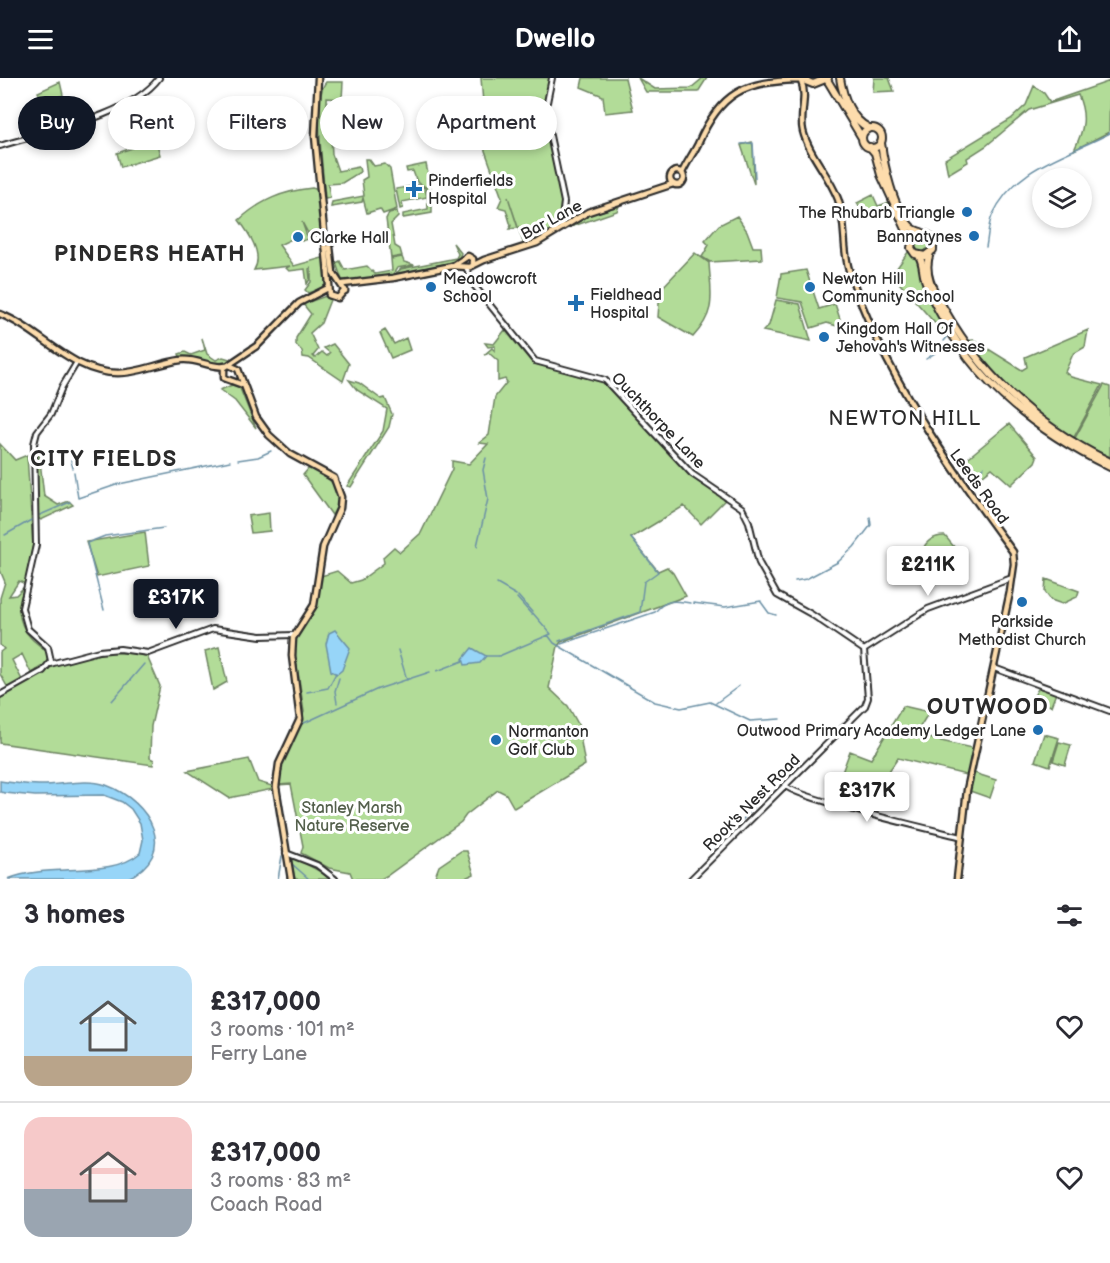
<!DOCTYPE html>
<meta charset="utf-8">
<style>
body{margin:0;font-family:"Balsamiq Sans",sans-serif;background:#f2f2f3;color:#2b2b33;height:100vh;display:flex;flex-direction:column;font-size:22px;white-space:nowrap}
*{box-sizing:border-box;margin:0}
p{font-size:20px;color:#7c7c81}
.icon{flex:none;width:33px;height:33px;fill:none;stroke:currentColor;stroke-width:2;stroke-linecap:round;stroke-linejoin:round}
.map{position:relative;height:801px;overflow:hidden}
.side{display:flex;flex-direction:column;background:#fff;flex:1}
.side>*{flex:none}
.banner{position:absolute;left:18px;top:18px;width:600px;height:54px;display:flex;gap:12px}
.tools{position:absolute;left:1032px;top:90px;display:grid;gap:12px}
.tools a{display:grid;place-items:center;width:60px;height:60px;border-radius:50%;background:#fff;box-shadow:0 3px 9px #0003;font-size:30px}
.price{position:absolute;translate:-50% -51px;padding:0 14px;border-radius:6px;background:#fff;color:#222;font-size:20px;line-height:39px;filter:drop-shadow(0 2px 3px #0008)}
.price::after{content:'';position:absolute;left:50%;top:36px;width:18px;height:14px;margin-left:-9px;background:inherit;clip-path:polygon(0 0,100% 0,50% 100%)}
.price.selected{background:#111827;color:#fff}
ul{padding:0;list-style:none}
li{display:flex;align-items:center;gap:18px;height:150px;padding:0 24px}
li+li{border-top:2px solid #e1e1e2}
li span{display:grid;place-items:center;flex:none;width:168px;height:120px;border-radius:18px;color:#555}
li>.icon{margin-inline-start:auto}
span .icon{width:72px;height:72px;fill:#fffc;stroke-width:1}
li b{font-size:26px}
h2{display:flex;justify-content:space-between;align-items:center;height:72px;padding:0 24px;font-size:26px}
.tag{padding:0 21px;border-radius:27px;background:#fff;box-shadow:0 3px 9px #0003;font-size:21px;line-height:54px}
.tag.selected{background:#111827;color:#fff}
header{display:flex;justify-content:space-between;align-items:center;height:78px;padding:0 24px;background:#111827;color:#fff;font-size:27px;font-weight:700}
.map>svg:first-child{display:block}
.green{fill:#b2dc98;stroke:#6e8462;stroke-width:1.5}
.water{fill:#97d5f8;stroke:#6c91a6;stroke-width:1.5}
.lines{fill:none;stroke-linecap:round;stroke-linejoin:round}
.stream{stroke:#6c91a6;stroke-width:1.5}
.secondary-casing{stroke:#2b2b2b;stroke-width:8}
.primary-casing{stroke:#2b2b2b;stroke-width:9}
.highway-casing{stroke:#2b2b2b;stroke-width:10}
.secondary{stroke:#fff;stroke-width:4}
.primary{stroke:#fddcac;stroke-width:4.5}
.highway{stroke:#fddcac;stroke-width:6}
.poi-dot{fill:#1f6fb2;stroke:#fff;stroke-width:2}
.labels{text-anchor:middle;stroke-width:6;stroke-linejoin:round;paint-order:stroke}
.poi-label{font-size:16px;fill:#2b2b2b;stroke:#fff;text-anchor:start}
.street-label{font-size:16px;fill:#2b2b2b;stroke:#fff}
.park-label{font-size:16px;fill:#54604c;stroke:#fff}
.quarter-label{font-size:20px;letter-spacing:1.5px;fill:#2b2b2b;stroke:#fff}
.district-label{font-size:22px;font-weight:bold;letter-spacing:1.5px;fill:#2b2b2b;stroke:#fff}
</style>
<header><svg class="icon" aria-label="menu" viewBox="0 0 24 24"><path d="M4 6h16M4 12h16M4 18h16"/></svg>Dwello<svg class="icon" aria-label="share" viewBox="0 0 24 24"><path d="M12 15V3M7 8l5-5 5 5M5 13v7h14v-7"/></svg></header>
<div class="map">
<svg width="1110" height="801" viewBox="0 0 1110 801">
<rect width="100%" height="100%" fill="#fff"/>
<filter id="ink" filterUnits="userSpaceOnUse"><feTurbulence type="fractalNoise" baseFrequency=".0167" numOctaves="2"/><feDisplacementMap in="SourceGraphic" scale="12" xChannelSelector="R" yChannelSelector="G"/><feConvolveMatrix kernelMatrix="1 2 1 2 8 2 1 2 1" color-interpolation-filters="sRGB"/></filter>
<g filter="url(#ink)">
<!-- green -->
<path class="green" d="M481,0H551L543,36L563,128L562,146L524,167L508,119L518,150L509,151L511,148L506,131L498,129L502,120L483,67L473,66L447,71V69L487,62V61L442,66L460,62L465,57L466,61L481,58L480,40L462,45L463,35L479,34L478,26L464,27L462,30L461,25H483Z
M583,0H625L633,32L605,35L603,18L581,9Z
M638,0L655,11L691,10L703,0H707L698,14H646Z
M874,0H889L894,13L873,14Z
M1110,3L1109,54L1074,72C1084,52 1087,38 1078,17L1029,32L986,68L967,80L968,84L948,96L945,81L1011,41L1026,27L1034,8L1044,15L1050,24Z
M60,4L63,17L44,25L38,14Z
M326,4H343L342,21L327,20V45L351,44V26H356L358,59L352,60L348,55L331,59L332,76L338,93L359,89L360,94L342,105L328,106L330,120L325,121C324,97 312,20 326,4Z
M156,62L160,77L121,89L117,75Z
M752,64L753,69L754,106L741,67Z
M365,81H369L374,88L385,86L390,91L397,131L383,136L380,131L367,135L363,120L362,124L331,129L332,124L364,118L362,102L367,99Z
M426,86L432,116V135L403,140V136L428,131L427,110L417,104L413,93L407,94L406,90Z
M418,107L425,110L427,119L402,124L403,130L400,131L396,111Z
M312,110L319,112L324,154L316,158L312,153L308,155L302,144L308,161L302,163L300,157L279,167L294,188L326,179L325,209L308,215L305,212L311,204V190L309,191L310,201L307,206L305,191L289,193L286,190L290,188L254,192C264,176 248,154 239,142C261,122 283,113 312,110Z
M873,117L878,128L890,124L891,126L866,140L857,125Z
M619,128L617,133L562,152L588,137Z
M397,133L398,139L391,146L395,168L400,171L402,178L391,180L386,141L389,135Z
M737,138L747,153L753,169H761L762,181L710,184L702,179L709,167L705,163L719,147Z
M927,155L934,169L922,178L946,245L941,252L892,197L911,170L913,160Z
M453,165L461,175L459,180L453,184L394,197L401,191L456,180L458,176Z
M695,175L709,185C711,218 717,233 693,259L658,239L660,212Z
M402,179L404,184L414,187L397,190L392,198L342,202L336,185L340,183L345,192L367,188L375,196L392,193L391,181Z
M806,192L819,231L835,226L840,241L837,248L827,245L811,250L802,224L777,220L781,196Z
M326,218L330,222L321,245L310,255L318,272L313,278L315,280L322,274L327,278L330,275L324,270L333,266L349,286L343,303L309,280L303,279L302,273L296,267V260L311,236L303,226Z
M776,222L800,226L811,263L763,253L769,247Z
M385,252L394,266L406,260L410,272L391,280L380,255Z
M505,252L533,286L535,283L605,302L692,396L728,419L701,446L684,428L631,460L658,493L667,489L673,495L686,518L561,564L558,568L549,610L568,628L578,646L585,687L514,730L506,716L498,712L466,737L461,744L388,797L381,801H353L350,794L329,790L301,775L303,768L291,706L278,707L281,688L304,634L295,574L296,556L315,531L321,498L337,493L351,505L361,502L384,485L383,479L394,469L400,474L421,455L452,391V383L469,386L488,366L479,365L489,357L495,319L507,304L505,301L498,303V283L489,275L484,277L492,270L495,273V268L488,269L485,265L494,266Z
M1088,252L1085,269L1073,276L1065,294L1071,299L1102,307L1073,361L1037,341L963,263L974,262L1022,292L1027,289L1025,279Z
M202,260L207,276L216,282L223,279L233,282C215,290 200,278 180,279L179,276L185,274L191,277L205,272Z
M349,302L359,305L381,321L385,320L392,336L389,349L351,409L347,408L383,353L387,331L357,312Z
M232,307L239,308L256,350L235,323L220,312Z
M1104,307L1110,309V379L1074,362Z
M1009,346L1037,379L1035,384L1011,407L992,390L978,401L964,383Z
M0,366L15,382L27,377L33,467L25,506L19,503L9,518L16,517L24,509C21,517 18,525 19,533C20,543 24,553 31,560C39,569 52,572 46,586L31,595L22,576L12,582L22,602L8,610L0,596V574L4,571L0,567V520L5,504L0,492Z
M36,374H39L44,418L58,427L69,423L73,427L41,442L38,440Z
M309,390C327,398 339,405 338,426L332,437L303,397Z
M269,435L270,453L251,455L248,438Z
M145,454L149,488L97,499L86,464Z
M945,458L955,470L958,485L947,495L929,498C914,483 922,457 945,458Z
M1046,501L1079,513L1077,519L1062,526L1051,522L1045,514Z
M219,569L227,604L213,612L205,573Z
M100,574L146,576L160,608L151,648L150,680L154,682L153,687L0,665V620L43,596L54,587Z
M1043,610L1056,615L1051,628L1032,621L1038,611Z
M903,628L929,634L915,657L976,671L971,694L996,702L990,720L967,712L970,698L898,680L862,732L831,724L850,673L871,681Z
M1044,656L1059,660L1050,688L1035,683Z
M1059,664L1071,667L1065,687L1053,683Z
M249,681L258,704L272,708L273,711L229,720L187,693Z
M461,773H467L474,796L463,801H434L439,788Z
M295,780L321,794L329,801H295L291,782Z"/>
<!-- water -->
<path class="water" d="M335,552L350,570L342,592L337,596L331,593L326,566L329,555Z
M472,570L486,578H499H486L480,585L465,587L463,581Z
M0,703C14,705 28,707 42,707C62,707 87,700 106,707C150,723 181,776 126,801H8C49,784 111,801 140,775L143,762L140,745L131,731L122,724L104,717L35,718L5,715L0,714Z"/>
<g class="lines">
<!-- stream -->
<path class="stream" d="M741,66L753,65L755,100
M986,169C988,160 988,147 992,138C1015,88 1067,78 1110,55
M944,263L949,257
M926,281L935,275
M71,382L73,390
M238,382L258,379L271,373
M74,394L78,420L119,406L230,383
M974,396L984,389
M40,437L70,424
M5,457L33,441
M477,468L488,421L483,392L486,380
M795,503L806,501L838,484L854,469L871,447L870,439
M497,506L516,517
M517,520L532,537
M761,524L769,535L776,537
M693,525L725,529L761,523
M104,532L87,465L105,458L164,450
M548,557L554,565L655,624L681,630L710,624L750,643L780,641
M559,563L640,534L644,504L658,494L631,460
M561,566L655,534C666,521 674,522 690,525
M398,572L407,602
M499,578L551,556L518,518
M437,593L463,583
M307,614L328,610L336,595
M112,623L144,586
M337,625L335,613L339,600
M716,625L739,608
M302,646L378,611L430,594
M742,742L756,727
M710,773L740,744
M292,786L309,801
M278,801L282,778"/>
<!-- secondary casing -->
<g class="secondary-casing">
<path id="secondary" d="M552,0L545,34L564,124L561,149
M0,68C45,54 131,38 159,0
M466,189L473,206L535,283L605,302L692,396L742,430L749,444L759,485L777,517L811,536L864,572
M864,572L928,531L1012,500
M50,586L99,573L120,571L148,575L213,551L261,558L294,557
M994,590L1110,633
M0,617L43,593L51,583L48,569L28,551L22,530L36,467L34,366L37,354L51,336L62,309L77,284
M786,708C799,721 934,752 962,759
M286,775L317,787L335,801
M691,801L865,628L868,620L864,572"/>
</g>
<!-- primary casing -->
<g class="primary-casing">
<path id="primary" d="M318,0L315,58L330,217
M801,3C808,19 799,36 803,53C809,77 829,97 838,121C847,146 842,169 849,192C884,298 949,386 1013,474L1014,486L1010,514L967,712L957,801
M670 100a7 7 0 1 1 14 0a7 7 0 1 1-14 0Z
M682,95C687,84 693,76 698,66C720,14 745,3 800,2
M330,169L333,195L345,213
M454,187L468,178L473,181V187
M343,206L393,200L452,188L470,189L484,182L537,165L588,134L673,106
M329,217L338,220L345,212
M0,236C41,252 71,295 118,295C140,295 159,285 181,282C197,280 211,291 226,288
M229,287L238,291L256,339L269,357L290,376L334,400L341,419L340,430L323,469L314,527L293,560L292,578L300,641L279,686L276,709L291,801
M243,307L224,300V290L258,267L299,225L328,210"/>
</g>
<!-- highway casing -->
<g class="highway-casing">
<path id="highway" d="M798,0L813,6L828,0
M826,0L862,60
M840,0C843,19 851,42 869,50
M862 60a10 10 0 1 1 20 0a10 10 0 1 1-20 0Z
M881,65C884,88 893,130 910,148C917,156 927,153 933,161V172L925,178L915,176L911,170L913,160L921,154
M870,69L875,75L881,97L911,162
M930,175C922,195 934,214 944,231C983,300 1038,349 1110,384
M919,178C924,186 922,195 926,204C930,217 937,230 944,242C980,310 1042,356 1110,389"/>
</g>
<!-- secondary -->
<use href="#secondary" class="secondary"/>
<!-- primary -->
<use href="#primary" class="primary"/>
<!-- highway -->
<use href="#highway" class="highway"/>
</g>
</g>
<!-- markers -->
<g class="poi-dot">
<path d="M411 102h6v6h6v6h-6v6h-6v-6h-6v-6h6z"/>
<circle cx="967" cy="134" r="6"/>
<circle cx="974" cy="158" r="6"/>
<circle cx="298" cy="159" r="6"/>
<circle cx="431" cy="209" r="6"/>
<circle cx="810" cy="209" r="6"/>
<path d="M573 216h6v6h6v6h-6v6h-6v-6h-6v-6h6z"/>
<circle cx="824" cy="259" r="6"/>
<circle cx="1022" cy="524" r="6"/>
<circle cx="1038" cy="652" r="6"/>
<circle cx="496" cy="662" r="6"/>
</g>
<g class="labels">
<!-- poi labels -->
<g class="poi-label">
<text x="428" y="108">Pinderfields<tspan x="428" dy="18">Hospital</tspan></text>
<text x="955" y="140" text-anchor="end">The Rhubarb Triangle</text>
<text x="962" y="164" text-anchor="end">Bannatynes</text>
<text x="310" y="165">Clarke Hall</text>
<text x="443" y="206">Meadowcroft<tspan x="443" dy="18">School</tspan></text>
<text x="822" y="206">Newton Hill<tspan x="822" dy="18">Community School</tspan></text>
<text x="590" y="222">Fieldhead<tspan x="590" dy="18">Hospital</tspan></text>
<text x="836" y="256">Kingdom Hall Of<tspan x="836" dy="18">Jehovah's Witnesses</tspan></text>
<text x="1022" y="549" text-anchor="middle">Parkside<tspan x="1022" dy="18">Methodist Church</tspan></text>
<text x="1026" y="658" text-anchor="end">Outwood Primary Academy Ledger Lane</text>
<text x="508" y="659">Normanton<tspan x="508" dy="18">Golf Club</tspan></text>
</g>
<!-- street labels -->
<g class="street-label">
<text transform="translate(551 141) rotate(-28)" y="6">Bar Lane</text>
<text transform="translate(659 342) rotate(46)" y="6">Ouchthorpe Lane</text>
<text transform="translate(980 408) rotate(54)" y="6">Leeds Road</text>
<text transform="translate(751 724) rotate(-45)" y="6">Rook's Nest Road</text>
</g>
<!-- park labels -->
<g class="park-label">
<text x="352" y="735">Stanley Marsh<tspan x="352" dy="18">Nature Reserve</tspan></text>
</g>
<!-- quarter labels -->
<g class="quarter-label">
<text x="905" y="347">NEWTON HILL</text>
</g>
<!-- district labels -->
<g class="district-label">
<text x="150" y="183">PINDERS HEATH</text>
<text x="104" y="388">CITY FIELDS</text>
<text x="988" y="636">OUTWOOD</text>
</g>
</g>
</svg>
<div class="tools">
<a><svg class="icon" aria-label="layers" viewBox="0 0 24 24"><path d="M12 4l9 5-9 5-9-5zM3 14l9 5 9-5"/></svg></a>
</div>
<b class="price" style="left:928px;top:519px">£211K</b>
<b class="price selected" style="left:176px;top:552px">£317K</b>
<b class="price" style="left:867px;top:745px">£317K</b>
<div class="banner">
<a class="tag selected">Buy</a>
<a class="tag">Rent</a>
<a class="tag">Filters</a>
<a class="tag">New</a>
<a class="tag">Apartment</a>
</div>
</div>
<section class="side">
<h2>3 homes<svg class="icon" aria-label="filters" viewBox="0 0 24 24"><path d="M4 7h16M4 17h16"/><circle cx="9" cy="7" r="2"/><circle cx="15" cy="17" r="2"/></svg></h2>
<ul>
<li><span style="background:linear-gradient(#bfe0f5 75%,#b9a48a 0)"><svg class="icon" aria-label="home" viewBox="0 0 24 24"><path d="M3 11l9-7 9 7M6 9v11h12V9"/></svg></span><div><b>£317,000</b><p>3 rooms · 101 m²</p><p>Ferry Lane</p></div><svg class="icon" aria-label="heart" viewBox="0 0 24 24"><path d="M12 20l-8-8c-3-5 5-10 8-4 3-6 11-1 8 4z"/></svg></li>
<li><span style="background:linear-gradient(#f6c9c9 60%,#9aa5b1 0)"><svg class="icon" aria-label="home" viewBox="0 0 24 24"><path d="M3 11l9-7 9 7M6 9v11h12V9"/></svg></span><div><b>£317,000</b><p>3 rooms · 83 m²</p><p>Coach Road</p></div><svg class="icon" aria-label="heart" viewBox="0 0 24 24"><path d="M12 20l-8-8c-3-5 5-10 8-4 3-6 11-1 8 4z"/></svg></li>
</ul>
</section>
